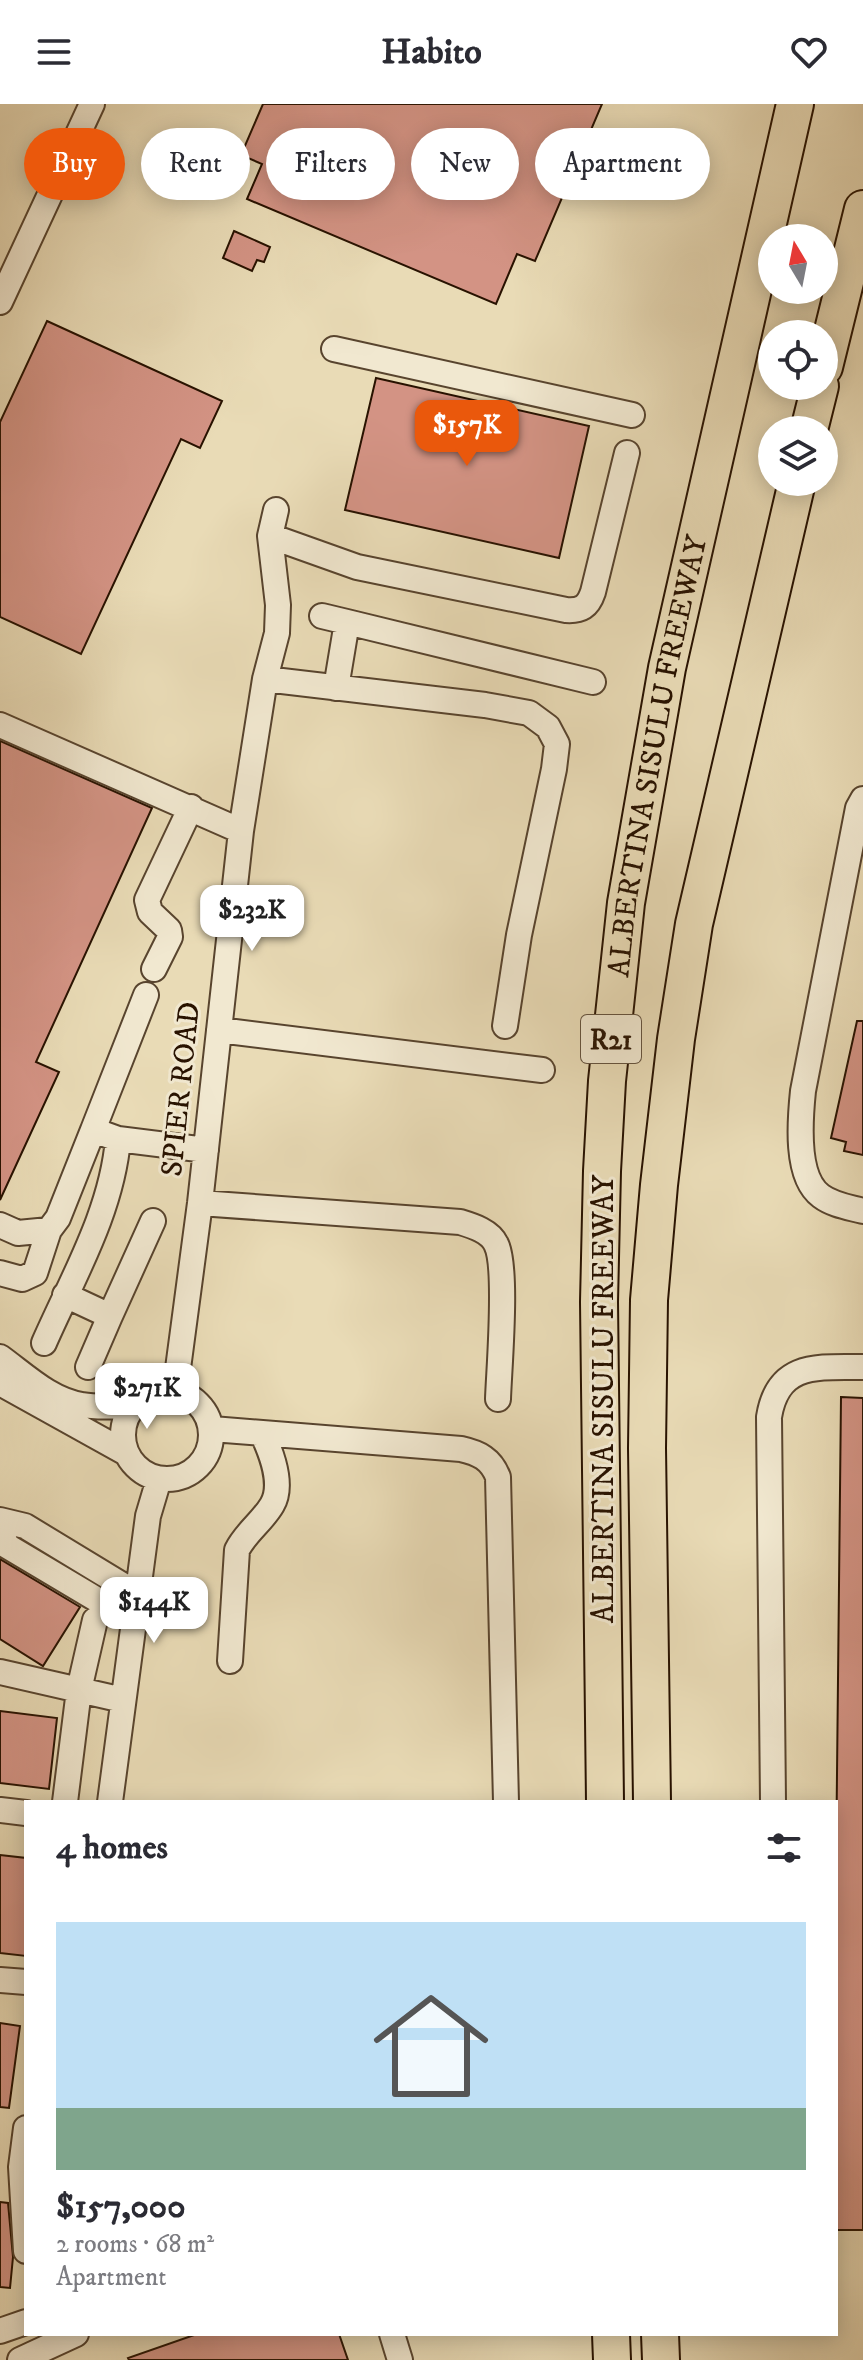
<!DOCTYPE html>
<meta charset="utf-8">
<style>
body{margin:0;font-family:"IM FELL DW Pica",serif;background:#f7f7f7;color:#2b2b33;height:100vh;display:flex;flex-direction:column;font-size:30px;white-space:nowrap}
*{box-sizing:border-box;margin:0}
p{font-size:26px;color:#7c7c81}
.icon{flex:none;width:44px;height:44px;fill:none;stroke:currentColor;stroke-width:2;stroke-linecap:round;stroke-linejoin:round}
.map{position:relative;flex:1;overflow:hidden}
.panel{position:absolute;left:24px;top:1696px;width:814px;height:536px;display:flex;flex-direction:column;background:#fff;border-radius:0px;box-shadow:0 4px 20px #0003}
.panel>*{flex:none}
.top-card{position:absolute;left:24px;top:24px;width:816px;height:72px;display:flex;gap:16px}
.needle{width:52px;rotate:350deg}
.tools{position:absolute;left:758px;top:120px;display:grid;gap:16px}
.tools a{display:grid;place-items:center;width:80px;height:80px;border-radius:50%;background:#fff;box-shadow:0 4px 20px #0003;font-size:40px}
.price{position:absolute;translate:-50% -68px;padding:0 18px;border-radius:16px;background:#fff;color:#222;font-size:26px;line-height:52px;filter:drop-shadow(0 2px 4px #0008)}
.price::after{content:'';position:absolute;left:50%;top:48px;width:24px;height:18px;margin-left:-12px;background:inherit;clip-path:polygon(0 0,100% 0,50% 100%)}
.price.current{background:#ea580c;color:#fff}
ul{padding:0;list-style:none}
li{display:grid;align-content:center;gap:16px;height:424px;padding:0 32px}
li span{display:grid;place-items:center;height:248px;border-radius:0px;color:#555}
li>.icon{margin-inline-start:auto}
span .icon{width:144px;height:144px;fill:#fffc;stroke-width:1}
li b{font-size:34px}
h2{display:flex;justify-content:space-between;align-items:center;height:96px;padding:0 32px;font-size:34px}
.chip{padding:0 28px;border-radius:36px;background:#fff;box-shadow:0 4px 20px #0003;font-size:28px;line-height:72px}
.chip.current{background:#ea580c;color:#fff}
header{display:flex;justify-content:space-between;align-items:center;height:104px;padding:0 32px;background:#fff;font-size:36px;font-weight:700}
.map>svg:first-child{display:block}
.building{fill:#d39384;stroke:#281200;stroke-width:2}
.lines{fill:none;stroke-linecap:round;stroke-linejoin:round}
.minor-casing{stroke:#58442e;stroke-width:28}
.highway-casing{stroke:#281200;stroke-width:40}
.minor{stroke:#f1e8d0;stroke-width:24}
.highway{stroke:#e9dbb6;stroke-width:36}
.labels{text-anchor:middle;stroke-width:6;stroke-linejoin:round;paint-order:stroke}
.shield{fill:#f1e8d0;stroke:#64523e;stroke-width:2}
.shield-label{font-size:28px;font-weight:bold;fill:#281200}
.street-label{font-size:30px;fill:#281200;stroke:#f1e8d0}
</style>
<header><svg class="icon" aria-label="menu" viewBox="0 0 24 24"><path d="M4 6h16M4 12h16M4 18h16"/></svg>Habito<svg class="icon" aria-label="heart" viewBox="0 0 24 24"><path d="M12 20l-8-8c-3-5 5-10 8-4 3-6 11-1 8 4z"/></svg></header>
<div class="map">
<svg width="863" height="2256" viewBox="0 0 863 2256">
<rect width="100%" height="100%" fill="#e9dbb6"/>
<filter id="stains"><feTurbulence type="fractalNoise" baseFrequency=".0025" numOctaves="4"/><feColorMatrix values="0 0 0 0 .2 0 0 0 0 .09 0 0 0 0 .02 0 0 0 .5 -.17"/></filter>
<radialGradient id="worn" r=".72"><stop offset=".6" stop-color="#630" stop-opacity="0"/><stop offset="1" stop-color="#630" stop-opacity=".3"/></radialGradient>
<!-- building -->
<path class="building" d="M263,0H602L535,157L517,150L496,200L247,95L262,60L241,51Z
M234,127L270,143L264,158L257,156L252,167L223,154Z
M47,217L222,297L200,344L181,335L81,550L0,513V318Z
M376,274L589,322L559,454L345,406Z
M0,637L152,704L36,958L59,968L0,1096Z
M857,917H863V1051L844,1047L846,1038L831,1034Z
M841,1293L863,1294V2126H836V1764Z
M0,1455L80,1503L43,1562L0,1535Z
M0,1607L57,1614L49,1685L0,1679Z
M0,1751L26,1754V1852L0,1849Z
M0,1919L20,1922L9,2004L0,2003Z
M0,2098L8,2099L13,2153L10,2184L0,2183Z
M197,2230H339L348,2256H129L128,2254Z"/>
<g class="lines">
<!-- minor casing -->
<g class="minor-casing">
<path id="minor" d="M0,198L92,0
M334,245L632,311
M270,432L357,463L566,506C581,507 588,503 593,488L627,349
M322,512L347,518
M265,575L485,601L529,609L548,623L557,640L554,665L519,831L505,922
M336,584L347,518L593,578
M0,621L241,727
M863,695L858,704L803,987C800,1016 795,1073 821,1092C833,1101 848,1103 863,1107
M154,865L170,833L169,826L150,808L147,796L191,703
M219,926L542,966
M93,1026L146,891
M200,1099L460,1118C473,1122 490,1127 496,1140C508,1163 499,1264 498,1295
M0,1121L18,1129L49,1126L58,1114L93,1026L118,1035L206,1046
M0,1169L22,1175L35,1169L49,1126
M65,1191L110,1212L88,1263
M110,1212L153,1117
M44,1239C73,1173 112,1107 118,1035
M0,1253C25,1271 50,1296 82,1301C98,1304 117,1302 133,1302
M0,1279L126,1349
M123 1331a44 44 0 1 1 88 0a44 44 0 1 1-88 0Z
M175,1287L200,1099L241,727L265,575L277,529L278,501L270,432L276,406
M212,1325L461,1345C479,1349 491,1355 498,1373L506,1698
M0,1416L25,1422L137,1490
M0,1426L7,1442L133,1517
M230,1557L237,1446C246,1428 262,1418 272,1401C284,1381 271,1348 262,1329
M0,1568L123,1596
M65,1698L79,1586L95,1516
M110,1698L148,1412L159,1375
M773,1698L769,1313C778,1258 817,1263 863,1263
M0,1706L26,1709
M0,1876L26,1878
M26,2024L21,2063L26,2147
M0,2227L26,2218
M392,2230L400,2256
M20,2256L76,2230"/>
</g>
<!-- highway casing -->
<g class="highway-casing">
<g id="highway">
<path d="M824,263L863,105"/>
<path d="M809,326L820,282"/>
<path id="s1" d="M605,1698L599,1198L602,1067L607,977L626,799L667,564L795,0"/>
<path d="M652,1698L647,1344L649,1196L659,1081L676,935L694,820L797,378"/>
<path d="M611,2230L612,2256"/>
<path d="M660,2230L661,2256"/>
</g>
</g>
<!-- minor -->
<use href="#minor" class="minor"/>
<!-- highway -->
<use href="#highway" class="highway"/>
</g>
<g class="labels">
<!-- shield labels -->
<rect class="shield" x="581" y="911" width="60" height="48" rx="6"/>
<g class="shield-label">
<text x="611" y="945">R21</text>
</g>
<!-- street labels -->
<g class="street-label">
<text dy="10" stroke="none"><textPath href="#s1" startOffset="1050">ALBERTINA SISULU FREEWAY</textPath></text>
<text transform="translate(180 985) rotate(-84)" y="10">SPIER ROAD</text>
<text transform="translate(603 1295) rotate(-90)" y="10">ALBERTINA SISULU FREEWAY</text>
</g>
</g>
<rect width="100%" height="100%" filter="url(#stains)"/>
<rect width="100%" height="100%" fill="url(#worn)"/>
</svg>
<div class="tools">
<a><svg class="needle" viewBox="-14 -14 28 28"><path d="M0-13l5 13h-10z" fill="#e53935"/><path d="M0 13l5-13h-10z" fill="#7c7c81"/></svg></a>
<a><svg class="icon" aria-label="locate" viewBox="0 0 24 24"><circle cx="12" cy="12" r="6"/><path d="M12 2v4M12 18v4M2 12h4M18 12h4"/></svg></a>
<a><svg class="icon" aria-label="layers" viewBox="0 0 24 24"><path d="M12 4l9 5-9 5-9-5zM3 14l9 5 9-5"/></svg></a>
</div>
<b class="price current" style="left:467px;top:364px">$157K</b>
<b class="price" style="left:252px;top:849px">$232K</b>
<b class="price" style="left:147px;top:1327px">$271K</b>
<b class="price" style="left:154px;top:1541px">$144K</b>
<div class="top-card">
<a class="chip current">Buy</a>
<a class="chip">Rent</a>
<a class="chip">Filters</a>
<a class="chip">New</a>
<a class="chip">Apartment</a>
</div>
<section class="panel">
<h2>4 homes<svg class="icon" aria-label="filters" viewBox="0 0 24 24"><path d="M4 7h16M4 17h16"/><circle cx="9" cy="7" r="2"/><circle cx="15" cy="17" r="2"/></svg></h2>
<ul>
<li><span style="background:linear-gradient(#bfe0f5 75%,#7fa58c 0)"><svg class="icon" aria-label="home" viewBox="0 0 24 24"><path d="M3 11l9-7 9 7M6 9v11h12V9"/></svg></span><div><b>$157,000</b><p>2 rooms · 68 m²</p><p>Apartment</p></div></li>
</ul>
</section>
</div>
